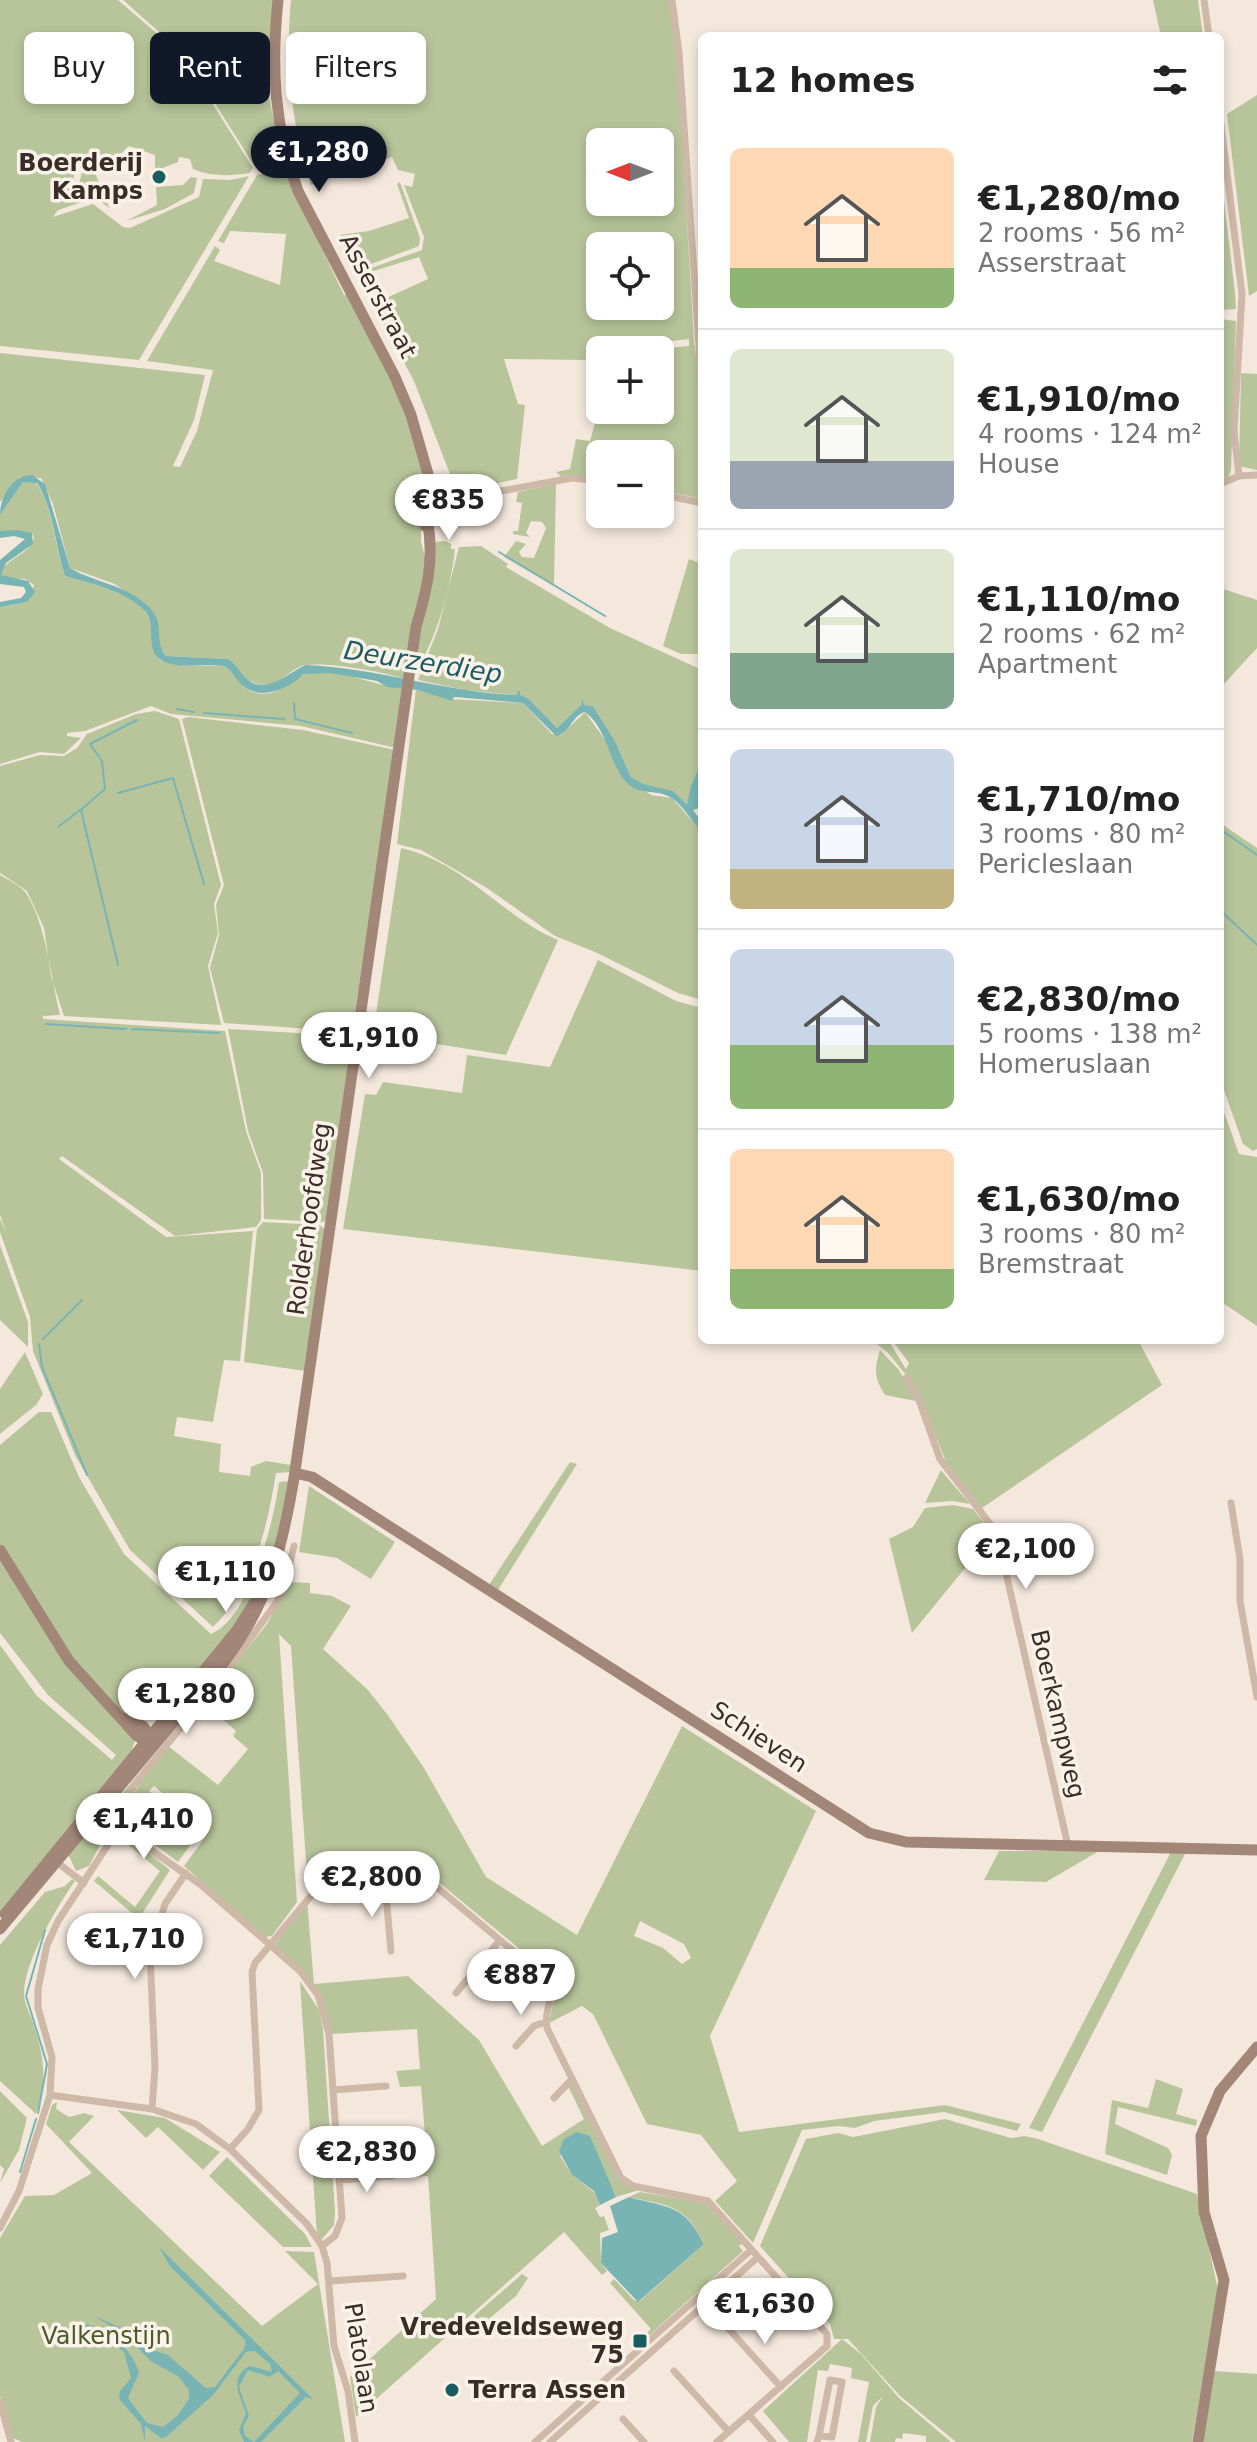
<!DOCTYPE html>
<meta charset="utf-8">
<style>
body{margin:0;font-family:"DejaVu Sans",sans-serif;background:#f2f2f2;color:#222;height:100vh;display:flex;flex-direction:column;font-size:30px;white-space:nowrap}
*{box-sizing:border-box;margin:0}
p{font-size:26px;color:#767676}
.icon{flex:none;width:44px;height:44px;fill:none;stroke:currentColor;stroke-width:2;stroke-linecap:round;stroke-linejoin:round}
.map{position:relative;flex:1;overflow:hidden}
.side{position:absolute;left:698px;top:32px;width:526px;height:1312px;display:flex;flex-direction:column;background:#fff;border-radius:12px;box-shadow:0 4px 12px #0003}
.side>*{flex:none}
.banner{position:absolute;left:24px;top:32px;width:554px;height:72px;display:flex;gap:16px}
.needle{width:52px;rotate:270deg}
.fabs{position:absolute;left:586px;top:128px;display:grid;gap:16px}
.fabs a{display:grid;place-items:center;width:88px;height:88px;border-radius:12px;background:#fff;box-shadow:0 4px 12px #0003;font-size:40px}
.price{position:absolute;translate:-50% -68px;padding:0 18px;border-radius:28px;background:#fff;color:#222;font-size:26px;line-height:52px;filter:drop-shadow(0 2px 4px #0008)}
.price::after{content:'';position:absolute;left:50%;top:48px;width:24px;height:18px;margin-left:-12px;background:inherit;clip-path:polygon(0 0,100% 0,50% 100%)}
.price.on{background:#111827;color:#fff}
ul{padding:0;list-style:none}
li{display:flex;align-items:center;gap:24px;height:200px;padding:0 32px}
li+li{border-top:2px solid #e0e0e0}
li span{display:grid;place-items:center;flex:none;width:224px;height:160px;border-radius:12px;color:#555}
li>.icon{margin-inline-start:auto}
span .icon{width:96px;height:96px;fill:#fffc;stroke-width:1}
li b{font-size:34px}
h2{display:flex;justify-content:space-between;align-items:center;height:96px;padding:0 32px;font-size:34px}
.tag{padding:0 28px;border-radius:12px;background:#fff;box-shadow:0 4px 12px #0003;font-size:28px;line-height:72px}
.tag.on{background:#111827;color:#fff}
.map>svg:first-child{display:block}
.green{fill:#b8c59b;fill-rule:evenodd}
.water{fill:#79b4b4;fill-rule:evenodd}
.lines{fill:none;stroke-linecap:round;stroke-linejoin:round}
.stream{stroke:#79b4b4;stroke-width:2}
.street{stroke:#ceb8a7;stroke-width:7}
.secondary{stroke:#a28678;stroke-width:11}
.poi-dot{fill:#1a5d60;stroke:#fbf3ea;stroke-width:3}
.labels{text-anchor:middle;stroke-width:7;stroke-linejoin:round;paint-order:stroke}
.poi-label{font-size:24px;font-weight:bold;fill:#3a2d28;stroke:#fbf3ea;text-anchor:end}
.street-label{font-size:24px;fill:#3a2d28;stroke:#fbf3ea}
.park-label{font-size:24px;fill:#4a5b2a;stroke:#fbf3ea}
.water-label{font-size:26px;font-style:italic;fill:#1a5d60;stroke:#fbf3ea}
</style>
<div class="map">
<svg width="1257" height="2442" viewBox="0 0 1257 2442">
<rect width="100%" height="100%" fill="#f4e8dd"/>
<!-- green -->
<path class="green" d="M0,0H118L182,55L253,168L250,173C230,176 212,177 193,169L190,159L179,157L178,162L155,171V155L129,146L102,172L90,160L85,165L96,175L109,208L79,184L84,165L79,162L72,182L88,200L58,210L53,217L93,204L123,227L130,228L199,197L203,179L230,180L249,176L139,360L0,346Z
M123,0H273L269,96L282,163L262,170L255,167L184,54Z
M291,0H670L677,51L694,343L702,396V499L660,490V454H600V478H563L556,472L570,469L576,439L590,441L600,406V410H660V350H645L689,346V339L600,350L587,360L504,359L518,404L525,405L517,479L457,492L414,381L373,304L428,279L419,257L364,274L363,271L422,250L424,237L404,185L412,187L415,174L398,170L392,157L311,185C291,123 285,65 291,0ZM600,142H660V202H600ZM600,246H660V306H600Z
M1153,0H1198L1203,36H1148L1160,32Z
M1257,95V291L1249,296L1227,114Z
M1220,168L1235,292L1236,309L1220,310Z
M284,169L344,295L349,294L398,389L428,489L421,516V542L426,560L404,679C386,672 316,659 299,667C285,674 274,690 255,683C242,679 238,665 228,659L166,656L160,649L152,611L115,584L70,568L53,504L41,478L20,477L0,502V353L205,375L194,420L173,466L180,467L197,431L213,370L147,361L215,246L220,250L214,261L280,285L286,234L230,231L224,243L218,241L257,175Z
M191,177L197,178L194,193L165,209L126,221L157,205L156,187L183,185Z
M400,182L420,238L419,246L358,269L340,235L369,231L409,218L397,184Z
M1220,319L1236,321L1231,469L1229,476L1220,480Z
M1241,373L1257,374V470L1239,466Z
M34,481C52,499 55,549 65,576C88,583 139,593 149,618C155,633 148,647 160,660L184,666H224C237,673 240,689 256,693C282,698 294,676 307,673C339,666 373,687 403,688L396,748L301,726L171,714L151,706L85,731L67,733V736L81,738L64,754L40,752L0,764V607L27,602L34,585L25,579L3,578L0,573C8,557 30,554 34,538L32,533L0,531V515L23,482Z
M556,484L554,586L504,557L516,541L526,544L519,552L522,557L534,558L546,528L542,522L531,521L526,533L530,537L513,534V531H518L522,503L516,502L518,492Z
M445,541L451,544V549H455C451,589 435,644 413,675L434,542Z
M481,546L508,564L506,567L610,628L702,670V762L691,785L689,804L685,805L677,795L639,783L631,777L615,741L593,706L584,705L582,696L581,705L557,728L529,699L520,696V689L516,695L465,690L418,680L438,629L459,547Z
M689,559L702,564V654H681L663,646Z
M1220,588L1257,600V648L1222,686Z
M416,689L448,699L523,703L552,734L561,735L585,712L611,748L619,772L651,795L672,798L702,832V1000L678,993L595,952L555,936L487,888L421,850L397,844Z
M155,711L179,719L221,885L214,904L218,933L208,966L221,1025L64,1016L51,976L44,928L27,891L0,873V766L40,755L64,756L77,748L87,734L136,714Z
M189,717L303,730L395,750L352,1032L224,1023L210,968L219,935L216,905L224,885L182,719Z
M1220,823L1257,848V1149L1253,1151L1243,1144L1220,1079V909L1224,908L1220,905Z
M401,848C464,862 504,918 558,940L506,1055L373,1034Z
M0,875C8,880 21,886 26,893C46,924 51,978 60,1015L43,1016V1019L225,1031L246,1131L261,1173V1220L256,1227L175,1236L62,1156L59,1159L166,1237L253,1231L240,1361L224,1360L213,1422L177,1417L174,1436L221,1444L219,1472L250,1476L251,1467L266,1461L291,1465V1472L276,1473C267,1528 254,1586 213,1627L130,1550L75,1455L33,1351L30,1317L0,1232V1219L6,1232L0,1215Z
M598,960L676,1001L702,1008V1271L343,1229L365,1094L376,1095L383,1082L462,1093L467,1055L550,1067Z
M228,1029L350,1036L353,1040L327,1220L323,1222L264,1219L263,1173L248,1131Z
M1220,1101L1239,1154L1257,1157V1326L1220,1301Z
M263,1222L319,1225L326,1230L305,1371L244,1362L257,1229Z
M0,1245L28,1322V1347L0,1320Z
M872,1340H888L906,1369L909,1363L892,1340H1138L1162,1385L982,1508L947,1464L915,1386L888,1353Z
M880,1350L899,1370L916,1401L885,1395C874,1378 874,1370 880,1350Z
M25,1352L43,1394L36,1405L0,1434V1389Z
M39,1412H51L79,1477L124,1554L211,1634C250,1618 274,1521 279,1482L289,1481L274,1550L257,1589L235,1627L161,1718C111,1738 50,1624 29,1590C21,1576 4,1558 0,1543C0,1522 0,1469 0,1445Z
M570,1462L577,1464L498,1590L489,1585Z
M941,1470L944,1474L970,1504L953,1501L925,1503Z
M309,1486L395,1542L371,1579L337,1558L299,1552Z
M953,1505L973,1509L993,1534L912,1633L889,1539L913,1527L925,1508Z
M0,1557L61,1658L135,1741L130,1755L0,1915V1645L37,1696L112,1760L116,1755L48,1695L0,1633Z
M290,1582L310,1583V1593L332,1596L351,1606L323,1649L368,1690L387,1714L424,1768L486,1877L577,1935L682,1726L816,1811L710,2036L739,2132L945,2105L1021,2124L1017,2131L944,2112L874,2121L855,2128L839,2126L802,2130L753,2243L715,2201L737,2181L701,2135L647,2124L593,2014L582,2006L549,2023L555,1993L549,1973L430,1875L315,1881L308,1890L291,1646L279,1634L297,1902L272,1936L265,1937L184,1866L206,1836L198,1822L154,1786L149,1791L199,1833L178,1862L125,1822L139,1783L168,1746L218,1785L248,1749L233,1736L236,1731L204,1703L267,1624ZM640,1921L684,1944L691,1958L682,1964L663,1948L634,1936Z
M135,1779L89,1866L76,1871L68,1854Z
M120,1830L170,1870L140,1917L141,1961L115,1940L133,1914L94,1881L98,1876L135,1907L160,1871L116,1835Z
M999,1851H1099L1046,1882L984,1880Z
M1171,1852H1186L1042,2132L1029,2128Z
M72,1879L75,1881C57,1906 24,1963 24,1993C24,2003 30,2014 33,2023C44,2057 48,2079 36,2114L0,2081V1945L45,1892L65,1886Z
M307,1900L314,1984L408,1976L479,2040L542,2146L584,2119L568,2086H572L618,2179L639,2190L616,2197L594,2151L592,2141L560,2156L572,2175L594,2192L600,2205L595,2208L600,2217L604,2216L609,2230L600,2233L601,2263L607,2271L602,2275L564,2232L356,2417L350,2377L436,2299L428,2176L410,2177L403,2170V2161L427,2159L421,2086L400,2087L396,2071L420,2069L417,2029L332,2034L320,1993L275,1945Z
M300,1981L319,2010L323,2029L335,2213L334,2225L322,2239L317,2237Z
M1156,2079L1183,2089L1176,2114L1197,2120L1196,2126L1118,2107L1115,2124L1168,2148L1172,2155L1167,2175L1105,2154L1112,2100L1148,2108Z
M0,2091L27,2118L19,2150L0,2183L4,2169L0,2165Z
M57,2102L56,2109L69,2117L84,2113L94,2116L69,2142L262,2326L318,2284L285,2251L314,2252L345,2442H22L13,2438L0,2396V2238L25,2196L54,2195L92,2173L46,2124L52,2105Z
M117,2110L165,2118L220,2152L203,2170L158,2127L146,2138Z
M945,2119L1011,2138L1025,2136L1038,2139L1197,2194L1218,2290L1192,2442H956L900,2396L848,2339H834L830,2324L760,2246L806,2139L838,2133L853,2137Z
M227,2157L305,2234L312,2247H283L209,2176Z
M640,2192L705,2203L743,2243L739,2246L743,2251L644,2340L642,2338L651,2329L610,2283L614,2279L634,2300L640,2301L704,2244C685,2204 669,2206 629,2197Z
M522,2274L528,2278L516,2296L482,2325L474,2316Z
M842,2339L861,2354L899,2398L951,2442H926V2436L903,2433L902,2439L896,2438L895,2442H870L876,2407L883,2396L873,2406L866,2442H858L869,2382L851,2378L852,2368L830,2364L828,2371L818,2370L807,2442H789L763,2411Z
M1215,2371L1257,2374V2442H1203Z"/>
<!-- water -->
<path class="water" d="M32,475L45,484L70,568C97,584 133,585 154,613C163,626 155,644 166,656L228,659C236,664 239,671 246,678C266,697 288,672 306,665C377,668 444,692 516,695L520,689V695L529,699L557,728L581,705L582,696L584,705L593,706L615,741L631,777L643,784L673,791L687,805L691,785L702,762L698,795L702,798V807L693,810L702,822V832C692,822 684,807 673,799C659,788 640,797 626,782C608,762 608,729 585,712C572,715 570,734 556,736L523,703L454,697L452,701L418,690L387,687L377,681L330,673L303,674C291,688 264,700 246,688C236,682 234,671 224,666C203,663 181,670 163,661C143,652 158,625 145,611C124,590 92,584 65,576C55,546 54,510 37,483L23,482L0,515C0,497 12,475 32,475Z
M17,530L32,533L33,544L6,563L1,575L28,581L35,592L27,602L0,607V602L21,598L26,592L24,587L0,584V560L25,539L14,536L0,538V531Z
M577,2132L590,2136L616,2197L600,2205L594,2191L572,2175L559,2151L564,2139Z
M629,2197C669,2208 684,2204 704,2244L638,2302L601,2263L602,2238L618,2232L610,2206Z
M159,2247L313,2399L306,2397L261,2442H244L239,2430L246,2413C240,2396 228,2377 250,2366L272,2372L270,2364L255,2351L246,2352L213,2395L166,2437L161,2438L145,2426V2442L141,2424L119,2399L120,2391L131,2378L124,2352L98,2332L77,2335L87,2324C111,2332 132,2348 139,2373L128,2398L147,2423L163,2427L177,2416L189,2399V2390L178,2376L152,2362L124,2334L92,2315L121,2328L140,2346L168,2355L206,2388L215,2387L244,2349L246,2341L170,2266ZM248,2370L270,2377L278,2371L300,2393L254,2442L245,2436L243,2426L249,2416L239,2387Z"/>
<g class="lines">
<!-- stream -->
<path class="stream" d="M499,552L605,616
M294,703L295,719L352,733
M177,709L194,712
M204,713L284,719
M118,793L173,778L204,884
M58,827L80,810
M1220,829L1257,855
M1220,910L1257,945
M118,965L81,810L105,789L102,761L90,744L137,720
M46,1024L126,1029
M132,1029L219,1033
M43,1339L82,1300
M39,1344L42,1367L87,1475
M38,2113L47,2064L26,1996L45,1930
M20,2172L36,2119"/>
<!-- street -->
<path class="street" d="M672,0L679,53L702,391
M1204,0L1209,36
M1220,117L1242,294L1234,431L1239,476
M1220,484L1239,476L1257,475
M660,494L702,503
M432,496L458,499L572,478L600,481
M906,1378L919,1400L940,1459L997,1533L1068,1846
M1231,1503L1240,1559V1601L1257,1697
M119,1828L200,1884L300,1971L318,1995L329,2034L342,2218L335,2236L322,2246
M54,1860L84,1883
M385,1884L391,1951
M456,1993L500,1940
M516,2046L534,2026L545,2022
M333,2090L386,2086
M50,2095L152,2109L196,2124L230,2149L307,2224L322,2246L327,2263L334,2346L348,2391L355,2442
M554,2098L572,2079
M152,2109L155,2067L150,1953L165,1904L186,1873
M230,2149L248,2129L259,2110L252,1972L255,1963L315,1891L424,1881L433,1884L550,1982C555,1998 543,2011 547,2028L621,2178L633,2186L708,2201L827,2334V2346L717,2442
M340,2180L392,2176
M0,2228L19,2191L50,2095L52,2057L38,2008V1989L47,1945L58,1921L119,1828L134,1785L223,1676L282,1595L294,1546
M330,2281L403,2276
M726,2326L781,2387
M674,2371L729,2432
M0,2402L11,2442
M749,2415L773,2442
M623,2419L644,2442
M535,2442L751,2250
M550,2442L758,2257
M817,2442L819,2436L830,2380L842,2382L832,2437L819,2436"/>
<!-- secondary -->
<path class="secondary" d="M278,0C271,67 274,127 298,191L395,377L411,415L432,488L425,526
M295,1473L312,1477L869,1833L906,1842L1257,1850
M0,1550L69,1661L136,1735L149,1744
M124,1718L143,1726L153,1739
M5,1914L237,1630L254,1603
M0,1929L225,1661C269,1602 282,1549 294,1478L416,627C427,590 435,557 427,519
M1198,2442L1224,2280L1204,2212L1201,2136L1220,2091L1257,2047"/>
</g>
<!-- markers -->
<g class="poi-dot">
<circle cx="159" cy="177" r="8"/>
<rect x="632" y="2333" width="16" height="16" rx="4"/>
<circle cx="452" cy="2390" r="8"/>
</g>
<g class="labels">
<!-- poi labels -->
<g class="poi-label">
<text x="143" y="171">Boerderij<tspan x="143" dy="28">Kamps</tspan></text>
<text x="624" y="2335">Vredeveldseweg<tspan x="624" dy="28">75</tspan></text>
<text x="468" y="2398" text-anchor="start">Terra Assen</text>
</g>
<!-- street labels -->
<g class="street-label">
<text transform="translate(378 296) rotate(62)" y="8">Asserstraat</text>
<text transform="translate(309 1219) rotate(-82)" y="8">Rolderhoofdweg</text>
<text transform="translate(1058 1714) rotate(77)" y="8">Boerkampweg</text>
<text transform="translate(759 1737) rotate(33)" y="8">Schieven</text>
<text transform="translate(361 2358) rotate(81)" y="8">Platolaan</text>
</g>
<!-- park labels -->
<g class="park-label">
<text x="106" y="2344">Valkenstijn</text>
</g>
<!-- water labels -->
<g class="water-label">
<text transform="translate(423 662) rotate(9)" y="9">Deurzerdiep</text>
</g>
</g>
</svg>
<div class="fabs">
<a><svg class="needle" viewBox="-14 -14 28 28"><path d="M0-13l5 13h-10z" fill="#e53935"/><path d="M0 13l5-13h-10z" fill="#767676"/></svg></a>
<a><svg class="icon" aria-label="locate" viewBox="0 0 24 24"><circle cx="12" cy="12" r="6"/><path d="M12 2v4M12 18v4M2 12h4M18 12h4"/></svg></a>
<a>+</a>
<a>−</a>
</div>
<b class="price on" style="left:319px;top:194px">€1,280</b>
<b class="price" style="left:449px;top:542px">€835</b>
<b class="price" style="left:369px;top:1080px">€1,910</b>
<b class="price" style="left:1026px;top:1591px">€2,100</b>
<b class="price" style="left:226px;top:1614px">€1,110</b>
<b class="price" style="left:186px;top:1736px">€1,280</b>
<b class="price" style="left:144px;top:1861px">€1,410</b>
<b class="price" style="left:372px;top:1919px">€2,800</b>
<b class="price" style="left:135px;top:1981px">€1,710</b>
<b class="price" style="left:521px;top:2017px">€887</b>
<b class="price" style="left:367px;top:2194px">€2,830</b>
<b class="price" style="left:765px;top:2346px">€1,630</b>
<div class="banner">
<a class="tag">Buy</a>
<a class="tag on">Rent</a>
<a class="tag">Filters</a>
</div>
<section class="side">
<h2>12 homes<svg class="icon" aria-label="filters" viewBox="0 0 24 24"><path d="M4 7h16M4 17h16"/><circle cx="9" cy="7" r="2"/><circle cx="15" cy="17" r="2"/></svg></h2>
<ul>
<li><span style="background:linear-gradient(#ffd9b3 75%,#8fb573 0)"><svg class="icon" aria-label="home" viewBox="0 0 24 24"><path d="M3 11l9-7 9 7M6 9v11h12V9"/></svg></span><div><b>€1,280/mo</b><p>2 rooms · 56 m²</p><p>Asserstraat</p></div></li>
<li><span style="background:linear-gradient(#dfe7d0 70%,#9aa5b1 0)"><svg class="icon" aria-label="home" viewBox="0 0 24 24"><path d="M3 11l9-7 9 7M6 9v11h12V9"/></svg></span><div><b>€1,910/mo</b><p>4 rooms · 124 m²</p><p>House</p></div></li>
<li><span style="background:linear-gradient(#dfe7d0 65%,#7fa58c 0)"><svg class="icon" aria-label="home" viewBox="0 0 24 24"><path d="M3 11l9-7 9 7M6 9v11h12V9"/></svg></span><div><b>€1,110/mo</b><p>2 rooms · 62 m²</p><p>Apartment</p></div></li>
<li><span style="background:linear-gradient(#c9d6e8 75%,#c2b280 0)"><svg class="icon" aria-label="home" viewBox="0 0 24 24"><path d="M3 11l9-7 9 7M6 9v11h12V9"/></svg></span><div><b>€1,710/mo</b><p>3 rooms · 80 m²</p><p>Pericleslaan</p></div></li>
<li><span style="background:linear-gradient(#c9d6e8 60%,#8fb573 0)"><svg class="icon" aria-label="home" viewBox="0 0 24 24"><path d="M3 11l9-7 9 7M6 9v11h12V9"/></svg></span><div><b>€2,830/mo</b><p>5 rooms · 138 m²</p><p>Homeruslaan</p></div></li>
<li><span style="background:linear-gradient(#ffd9b3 75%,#8fb573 0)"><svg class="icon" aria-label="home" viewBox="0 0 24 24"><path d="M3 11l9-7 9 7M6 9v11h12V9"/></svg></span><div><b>€1,630/mo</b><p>3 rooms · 80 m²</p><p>Bremstraat</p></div></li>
</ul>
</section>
</div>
